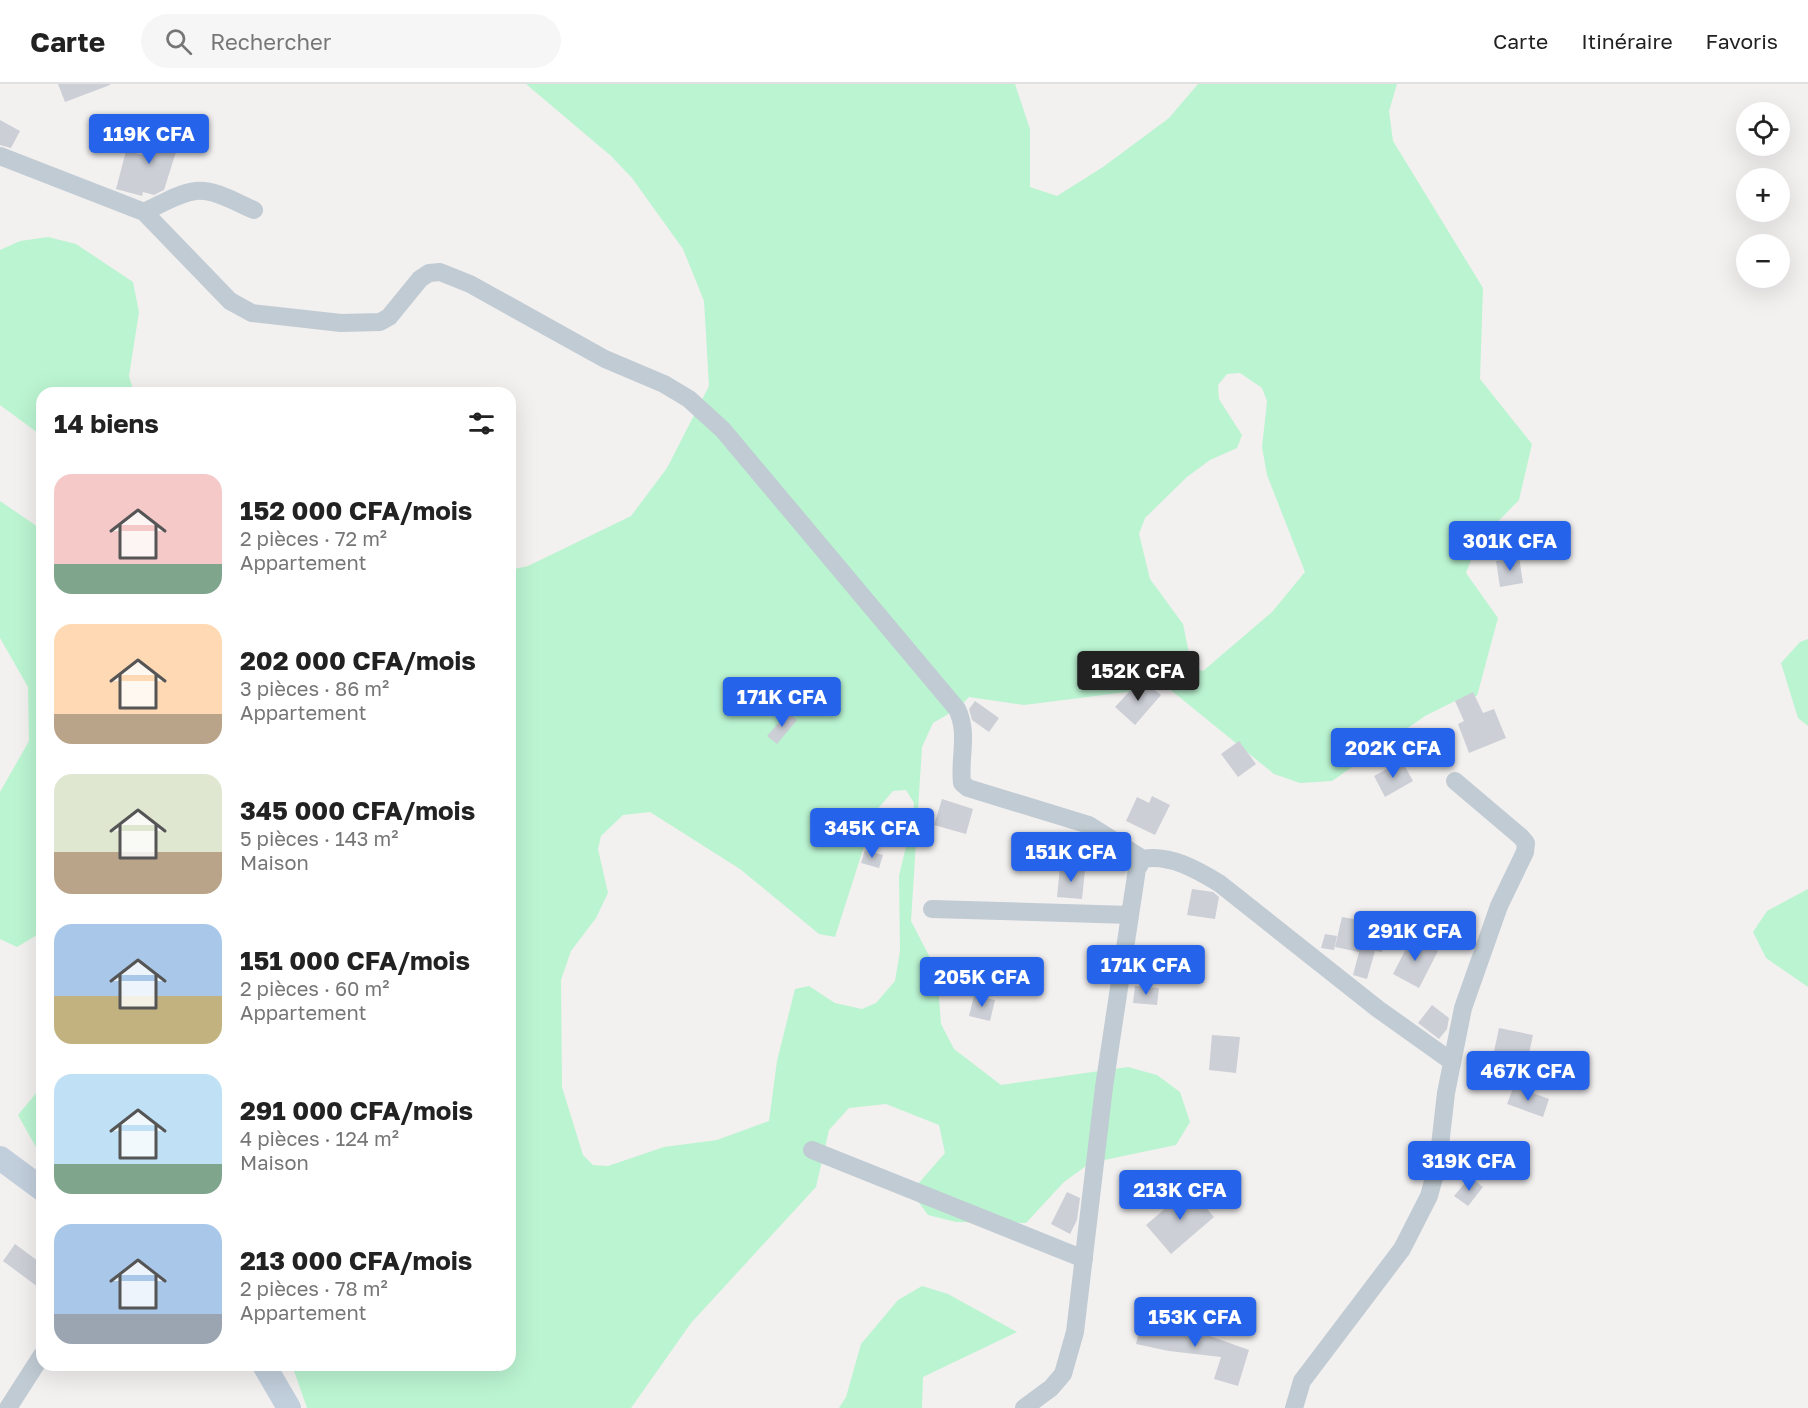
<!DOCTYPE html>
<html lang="fr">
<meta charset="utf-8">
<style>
body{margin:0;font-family:"Golos Text",sans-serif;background:#f6f6f6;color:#222;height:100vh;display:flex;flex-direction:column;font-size:22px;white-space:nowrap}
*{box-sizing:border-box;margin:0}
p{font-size:20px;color:#767676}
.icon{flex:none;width:33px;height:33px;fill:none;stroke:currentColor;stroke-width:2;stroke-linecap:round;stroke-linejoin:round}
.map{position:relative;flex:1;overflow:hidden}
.sheet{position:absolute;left:36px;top:303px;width:480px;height:984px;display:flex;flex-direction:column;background:#fff;border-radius:18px;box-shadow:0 6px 24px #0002}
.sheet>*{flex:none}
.tools{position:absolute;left:1736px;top:18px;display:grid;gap:12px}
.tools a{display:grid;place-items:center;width:54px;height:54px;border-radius:50%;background:#fff;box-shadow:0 6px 24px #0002;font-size:30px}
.price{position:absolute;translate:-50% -51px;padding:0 14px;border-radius:6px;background:#2563eb;color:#fff;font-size:20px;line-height:39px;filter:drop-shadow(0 2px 3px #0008)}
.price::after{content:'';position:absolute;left:50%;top:36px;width:18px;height:14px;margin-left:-9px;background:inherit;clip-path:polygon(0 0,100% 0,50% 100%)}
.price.selected{background:#222;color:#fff}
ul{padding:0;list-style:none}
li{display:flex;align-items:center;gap:18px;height:150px;padding:0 18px}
li span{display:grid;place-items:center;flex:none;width:168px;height:120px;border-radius:18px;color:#555}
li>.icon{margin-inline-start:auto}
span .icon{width:72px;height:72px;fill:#fffc;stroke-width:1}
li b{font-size:26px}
h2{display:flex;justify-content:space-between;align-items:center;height:72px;padding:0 18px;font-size:26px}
header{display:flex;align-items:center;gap:36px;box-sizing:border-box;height:84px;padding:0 30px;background:#fff;border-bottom:2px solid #e0e0e0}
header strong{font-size:28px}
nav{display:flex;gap:33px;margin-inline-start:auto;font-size:21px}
.search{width:420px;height:54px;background:#f6f6f6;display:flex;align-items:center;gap:15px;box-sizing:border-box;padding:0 21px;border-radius:33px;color:#767676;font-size:22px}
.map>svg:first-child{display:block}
.green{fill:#bbf4d1;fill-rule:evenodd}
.building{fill:#cccfd6}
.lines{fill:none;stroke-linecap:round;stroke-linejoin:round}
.street{stroke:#c0cbd3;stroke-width:18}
.secondary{stroke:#c1cedb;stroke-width:24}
</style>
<header>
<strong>Carte</strong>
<div class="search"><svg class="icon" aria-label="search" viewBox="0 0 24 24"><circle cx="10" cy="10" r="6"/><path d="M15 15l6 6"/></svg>Rechercher</div>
<nav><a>Carte</a><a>Itinéraire</a><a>Favoris</a></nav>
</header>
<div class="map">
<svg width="1808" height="1324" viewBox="0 0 1808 1324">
<rect width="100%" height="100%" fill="#f3f0f0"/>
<!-- green -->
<path class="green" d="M526,0H1015L1030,45V103L1057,112L1103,83L1169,34L1198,0H1397L1389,27L1393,57L1483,204L1480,295L1532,360L1519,416L1478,458L1466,489L1498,534L1477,612L1455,617L1425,632L1332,697L1300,699L1274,690L1167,603L1024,621L969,613L957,625L933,639L922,663L911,837L937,887L941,940L954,965L1001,1001L1128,983L1157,991L1180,1008L1190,1038L1176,1061L1090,1079L1064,1098L1026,1139L956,1138L928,1131L911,1108L945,1069L939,1041L886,1020L849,1024L829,1046L816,1103L691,1239L631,1324H307L292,1281H510V486L528,482L631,432L667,384L709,302L704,217L683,165L632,94L611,72ZM1240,289L1262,304L1267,317L1262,363L1267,391L1305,488L1272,528L1203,587L1192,584L1183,540L1150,495L1139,450L1145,434L1187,393L1210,376L1237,364L1242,351L1219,315L1218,301L1227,290ZM906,706L914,719L913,733L899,792L900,867L895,897L876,919L862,925L835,919L809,902L795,905L777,977L769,1037L717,1056L664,1063L608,1082L593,1081L583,1071L562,1003L561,896L571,867L596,834L608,809L598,765L601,752L623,731L650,728L740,785L819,850L835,853L875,728L893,707Z
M48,153L76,160L133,198L139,228L129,292L134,309H42V352L0,321V166L20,157Z
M0,417L38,443L42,441V848L17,863L0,855V708L29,657L28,603L0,554Z
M1808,555V642L1798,634L1781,579L1800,558Z
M1808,805V903L1766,874L1753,848L1767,827Z
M42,1002V1074L18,1031Z
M922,1202L948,1210L1017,1248L923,1293L922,1324H839L846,1313L861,1260L898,1216Z"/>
<!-- building -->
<path class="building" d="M58,0H110V1L65,18Z
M0,36L20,47L11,64L0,61Z
M150,46L181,52L164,106L154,111L143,108L142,112L116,105L126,67L144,71Z
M1519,473L1523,499L1500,503L1496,477Z
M1141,595L1161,611L1135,641L1115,623Z
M1473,608L1483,629L1494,625L1506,654L1469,669L1458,640L1464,637L1455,617Z
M975,617L999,634L989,648L972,636L969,625Z
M788,628L797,636L777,660L767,652Z
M1239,657L1256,680L1238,693L1221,670Z
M1402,677L1413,697L1385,713L1374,692Z
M1152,712L1170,721L1155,751L1126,737L1137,713L1149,719Z
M942,715L973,725L966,750L934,741Z
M1053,754L1070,760L1066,772L1049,767Z
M865,766L883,771L879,784L861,779Z
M1060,783L1085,786L1082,815L1057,813Z
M1192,805L1213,808L1219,813L1215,835L1187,831Z
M1342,833L1354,835V838L1387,846L1382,868L1375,867L1367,895L1353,891L1359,868L1335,863Z
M1325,850L1337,852L1334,866L1321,864Z
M1412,853L1438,867L1419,904L1393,890Z
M1135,902L1159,904L1157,921L1133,919Z
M974,912L995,916L990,937L969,932Z
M1432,921L1449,934L1447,945L1439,955L1418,939Z
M1499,944L1533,951L1526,984L1492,977Z
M1212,951L1240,953L1236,989L1209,986Z
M1514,1002L1549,1015L1543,1033L1507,1020Z
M1470,1093L1483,1103L1468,1122L1454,1112Z
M1189,1104L1214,1133L1171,1170L1146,1141Z
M1067,1108L1080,1114L1077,1136L1070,1150L1051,1140Z
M15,1160L42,1180V1206L3,1177Z
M1142,1234L1176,1241L1174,1246L1207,1251L1249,1266L1238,1302L1214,1295L1221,1273L1169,1267L1136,1260Z"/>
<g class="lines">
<!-- street -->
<path class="street" d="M0,72L144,128L230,217L252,229L341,239L380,238L389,233L420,195L429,189L440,188L470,200L605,275L664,300L689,315L723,346L957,625C969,649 959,674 962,699L968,704L1089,741L1143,775C1170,770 1197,786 1219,799L1378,925L1451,977
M144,128C160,121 178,109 196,107C215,105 237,119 254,126
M932,825L1130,831
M812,1066L1084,1175
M8,1324L42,1271
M1024,1324L1051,1304L1063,1290L1075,1248L1104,1003L1137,785L1143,775
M1294,1324L1302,1297L1402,1165L1429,1112L1438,1079L1446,1009L1463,924L1499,822L1525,768L1526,759L1521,753L1455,697"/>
<!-- secondary -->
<path class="secondary" d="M0,1074L42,1105
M264,1281L289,1324"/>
</g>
</svg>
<div class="tools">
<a><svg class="icon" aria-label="locate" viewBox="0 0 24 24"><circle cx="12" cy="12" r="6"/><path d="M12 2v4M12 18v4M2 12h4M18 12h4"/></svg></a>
<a>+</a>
<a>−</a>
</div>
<b class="price" style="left:149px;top:81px">119K CFA</b>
<b class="price" style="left:1510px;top:488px">301K CFA</b>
<b class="price selected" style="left:1138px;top:618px">152K CFA</b>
<b class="price" style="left:782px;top:644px">171K CFA</b>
<b class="price" style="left:1393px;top:695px">202K CFA</b>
<b class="price" style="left:872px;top:775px">345K CFA</b>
<b class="price" style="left:1071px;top:799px">151K CFA</b>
<b class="price" style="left:1415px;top:878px">291K CFA</b>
<b class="price" style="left:1146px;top:912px">171K CFA</b>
<b class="price" style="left:982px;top:924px">205K CFA</b>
<b class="price" style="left:1528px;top:1018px">467K CFA</b>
<b class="price" style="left:1469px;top:1108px">319K CFA</b>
<b class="price" style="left:1180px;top:1137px">213K CFA</b>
<b class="price" style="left:1195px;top:1264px">153K CFA</b>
<section class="sheet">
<h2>14 biens<svg class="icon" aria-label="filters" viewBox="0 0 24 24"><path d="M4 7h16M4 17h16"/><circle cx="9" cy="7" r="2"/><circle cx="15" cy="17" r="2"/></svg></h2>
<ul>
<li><span style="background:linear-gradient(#f6c9c9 75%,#7fa58c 0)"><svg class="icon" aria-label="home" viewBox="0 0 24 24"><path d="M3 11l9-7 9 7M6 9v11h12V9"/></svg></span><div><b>152 000 CFA/mois</b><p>2 pièces · 72 m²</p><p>Appartement</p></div></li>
<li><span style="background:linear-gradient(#ffd9b3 75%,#b9a48a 0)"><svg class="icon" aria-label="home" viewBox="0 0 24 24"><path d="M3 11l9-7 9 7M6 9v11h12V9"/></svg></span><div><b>202 000 CFA/mois</b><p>3 pièces · 86 m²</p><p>Appartement</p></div></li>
<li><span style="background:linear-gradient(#dfe7d0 65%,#b9a48a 0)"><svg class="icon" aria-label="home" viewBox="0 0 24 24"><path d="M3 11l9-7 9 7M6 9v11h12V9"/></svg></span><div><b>345 000 CFA/mois</b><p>5 pièces · 143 m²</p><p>Maison</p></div></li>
<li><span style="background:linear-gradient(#a9c7e8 60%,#c2b280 0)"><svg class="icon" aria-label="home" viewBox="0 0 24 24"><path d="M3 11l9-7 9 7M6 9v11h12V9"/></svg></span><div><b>151 000 CFA/mois</b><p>2 pièces · 60 m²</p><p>Appartement</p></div></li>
<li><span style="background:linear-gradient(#bfe0f5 75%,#7fa58c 0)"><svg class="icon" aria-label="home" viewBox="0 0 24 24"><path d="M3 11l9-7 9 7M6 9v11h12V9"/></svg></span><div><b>291 000 CFA/mois</b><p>4 pièces · 124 m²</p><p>Maison</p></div></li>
<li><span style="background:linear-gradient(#a9c7e8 75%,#9aa5b1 0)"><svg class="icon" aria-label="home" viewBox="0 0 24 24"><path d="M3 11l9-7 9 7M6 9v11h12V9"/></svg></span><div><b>213 000 CFA/mois</b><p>2 pièces · 78 m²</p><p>Appartement</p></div></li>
</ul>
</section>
</div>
